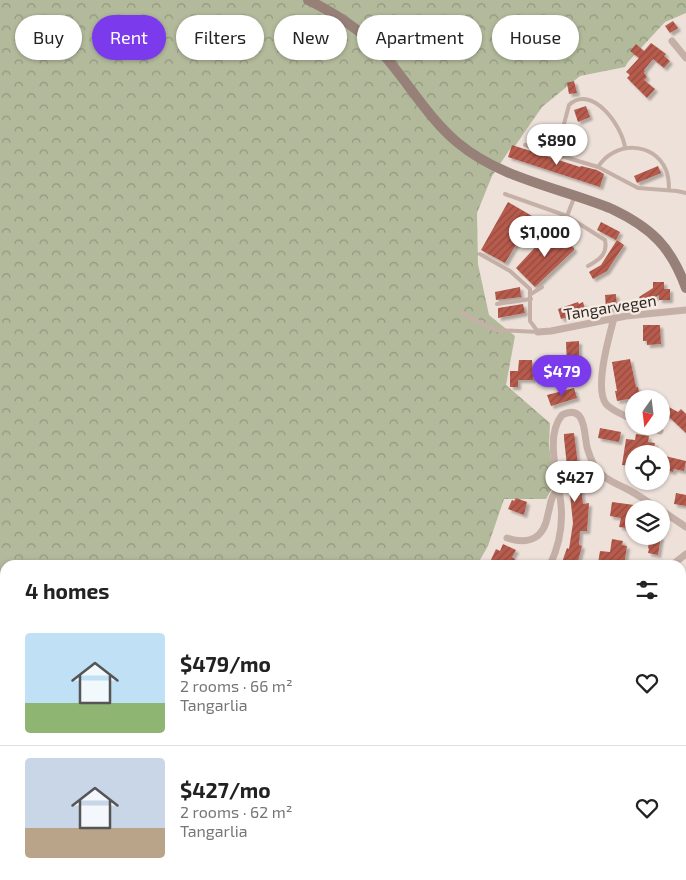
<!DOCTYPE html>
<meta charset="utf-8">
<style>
body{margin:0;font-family:"Exo 2",sans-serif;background:#f2f2f2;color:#222;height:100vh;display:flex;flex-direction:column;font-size:19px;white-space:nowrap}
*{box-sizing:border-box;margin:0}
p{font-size:16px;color:#767676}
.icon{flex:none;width:28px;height:28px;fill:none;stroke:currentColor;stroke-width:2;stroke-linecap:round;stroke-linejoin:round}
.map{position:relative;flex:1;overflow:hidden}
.sheet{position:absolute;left:0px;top:560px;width:686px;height:320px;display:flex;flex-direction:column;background:#fff;border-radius:15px 15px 0 0;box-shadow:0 1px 4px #0004}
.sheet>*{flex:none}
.guide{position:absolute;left:15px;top:15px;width:656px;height:45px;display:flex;gap:10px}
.needle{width:32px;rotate:194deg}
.buttons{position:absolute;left:625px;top:390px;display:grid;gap:10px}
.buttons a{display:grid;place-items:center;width:45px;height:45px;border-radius:50%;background:#fff;box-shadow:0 1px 4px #0004;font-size:25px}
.price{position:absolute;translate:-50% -42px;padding:0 11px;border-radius:18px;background:#fff;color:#222;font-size:16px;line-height:32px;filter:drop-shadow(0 1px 2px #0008)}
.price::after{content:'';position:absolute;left:50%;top:30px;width:15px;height:11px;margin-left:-8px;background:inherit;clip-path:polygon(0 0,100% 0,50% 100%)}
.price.selected{background:#7c3aed;color:#fff}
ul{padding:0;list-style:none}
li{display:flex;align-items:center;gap:15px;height:125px;padding:0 25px}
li+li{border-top:1px solid #e0e0e0}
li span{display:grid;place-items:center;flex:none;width:140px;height:100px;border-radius:5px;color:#555}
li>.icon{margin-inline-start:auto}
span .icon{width:60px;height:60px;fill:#fffc;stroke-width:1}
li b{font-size:21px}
h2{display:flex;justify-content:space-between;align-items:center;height:60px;padding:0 25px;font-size:21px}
.chip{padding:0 18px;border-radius:22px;background:#fff;box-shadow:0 1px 4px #0004;font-size:18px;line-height:45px}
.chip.selected{background:#7c3aed;color:#fff}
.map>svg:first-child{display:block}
.forest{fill:url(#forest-crowns)}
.garden{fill:#b3ba9b}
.building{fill:url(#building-hatch);filter:url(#shadow)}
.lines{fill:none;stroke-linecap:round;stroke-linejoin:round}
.lane{stroke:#c4b0a6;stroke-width:4}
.street{stroke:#c4b0a6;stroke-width:7}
.secondary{stroke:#978078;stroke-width:10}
.labels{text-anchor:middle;stroke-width:4.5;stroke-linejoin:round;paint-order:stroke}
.street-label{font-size:16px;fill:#312826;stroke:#f6ece4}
</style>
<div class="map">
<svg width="686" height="880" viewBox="0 0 686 880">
<defs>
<pattern id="forest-crowns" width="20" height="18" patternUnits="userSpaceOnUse" patternTransform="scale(1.25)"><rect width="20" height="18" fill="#b3ba9b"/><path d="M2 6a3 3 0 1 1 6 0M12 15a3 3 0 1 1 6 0" fill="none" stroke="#92977e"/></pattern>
<pattern id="building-hatch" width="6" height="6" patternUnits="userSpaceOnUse" patternTransform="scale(1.25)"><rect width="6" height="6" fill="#b75b4d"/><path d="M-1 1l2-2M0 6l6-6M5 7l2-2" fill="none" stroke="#954b40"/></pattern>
<filter id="shadow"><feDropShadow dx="3" dy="3" stdDeviation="1" flood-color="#0004"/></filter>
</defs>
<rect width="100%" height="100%" fill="#ede1d9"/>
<!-- forest -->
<path class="forest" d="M0,0H686V13L665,22L628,62L625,67L580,76L542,107L513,149L512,146L492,176L477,213L478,264L489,315L515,336L506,385L550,423L549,445L554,485L546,499H504L488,546L477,565H5V875H409L410,880H0Z
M681,738L686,754V880H576L571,875H681Z"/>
<!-- garden -->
<path class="garden" d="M421,875H551L557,880H417Z"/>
<!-- building -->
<path class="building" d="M673,21L678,28L670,33L665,26Z
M651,43L666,54L664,56L670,61L664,68L653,59L644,70L645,71L644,73L647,77L644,80L655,89L647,98L627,78L630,75L626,72L639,58L630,51L636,44L644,51Z
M574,81L577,93L569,94L567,83Z
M586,106L590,117L578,122L574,110Z
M512,145L580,167L581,166L597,170L604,174L600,187L508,157Z
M658,166L661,173L637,183L634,176Z
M508,202L532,216V218L505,263L481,250Z
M601,222L620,232L616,240L597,230Z
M552,229L574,248V250L535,287L516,268Z
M617,240L624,245L607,271L593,279L589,272L601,265Z
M653,282H664V289H670V300H659V295L643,304L639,297L653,288Z
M520,287L521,297L496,300L495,292Z
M616,294L617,309H606L605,295Z
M578,302L579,304L583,302L586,312L561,319L558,309Z
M523,304L525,313L498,318V308Z
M643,325H660L661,344L647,345V341H643Z
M579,341V366H567L566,342Z
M630,359L636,387H638L640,397L617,401L615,391H617L612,362Z
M519,360H532L533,380H518V387H510V371H518Z
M574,388L577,398L551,406L547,395Z
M663,404L678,412L681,409L686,414V433L670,418L661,414Z
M600,428L621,432L619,442L598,438Z
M574,433L583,504L589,503L587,531H580L579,545L582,546L577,565H561L567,548L569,549L573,523L564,438V434Z
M636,434L649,436L648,442L655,443L653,454H631L630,466L622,465L626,439L635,440Z
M665,456L686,461L684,471L674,469L673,472L662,469Z
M676,493L686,495V506L674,504Z
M516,498L527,502L524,515L508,509L512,500L514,501Z
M612,502L634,505V529L619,527L621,518L610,516Z
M650,536H661L658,555L648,553L649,549L648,548Z
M612,539L623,541L622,545L627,546L624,565H600L598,563L600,551L610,552Z
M503,544L516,550L512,557L515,559L512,565H497L490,562L496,549L500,551Z"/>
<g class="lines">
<!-- lane -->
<path class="lane" d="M525,145L598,167L638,188L677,191L686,193
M556,154L569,105C592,83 623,127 625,148
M598,167C614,141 654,141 666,170C669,177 669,183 669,190
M505,194L567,216L574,198
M567,216L605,240C608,254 599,260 588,266
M480,254L510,271L530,289V321L538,332
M531,294L542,287
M497,304L531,299
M462,313L495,330L538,332"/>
<!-- street -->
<path class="street" d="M672,41L686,58
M614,318C609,337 594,388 606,404C612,411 626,416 634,420
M538,332L551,331L626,316L686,310
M647,426L660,431
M661,510L686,527
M507,538C529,545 544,539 548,514C551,504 550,496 559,489
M550,565C559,546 563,526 561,505C559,479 544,437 562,415C586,403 584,434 587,447C589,454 591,460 594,465C602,478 613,482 625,488C637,494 648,502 659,509
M672,565L686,554
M681,677L686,682"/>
<!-- secondary -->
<path class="secondary" d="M308,0C335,13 361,30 382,53C408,82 428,118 458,143C501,179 561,188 612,209C652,228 671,247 686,288"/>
</g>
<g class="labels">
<!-- street labels -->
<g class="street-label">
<text transform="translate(610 307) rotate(-9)" y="6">Tangarvegen</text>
</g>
</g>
</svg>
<div class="buttons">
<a><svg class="needle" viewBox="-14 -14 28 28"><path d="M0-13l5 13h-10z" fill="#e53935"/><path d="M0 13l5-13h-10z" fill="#767676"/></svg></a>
<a><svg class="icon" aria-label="locate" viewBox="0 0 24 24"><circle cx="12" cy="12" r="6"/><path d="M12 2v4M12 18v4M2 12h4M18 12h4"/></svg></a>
<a><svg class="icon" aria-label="layers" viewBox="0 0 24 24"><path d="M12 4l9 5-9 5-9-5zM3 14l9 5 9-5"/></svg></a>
</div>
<b class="price" style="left:557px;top:166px">$890</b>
<b class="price" style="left:545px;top:258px">$1,000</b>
<b class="price selected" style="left:562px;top:397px">$479</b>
<b class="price" style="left:575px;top:503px">$427</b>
<div class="guide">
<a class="chip">Buy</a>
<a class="chip selected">Rent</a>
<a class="chip">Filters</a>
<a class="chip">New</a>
<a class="chip">Apartment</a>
<a class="chip">House</a>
</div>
<section class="sheet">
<h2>4 homes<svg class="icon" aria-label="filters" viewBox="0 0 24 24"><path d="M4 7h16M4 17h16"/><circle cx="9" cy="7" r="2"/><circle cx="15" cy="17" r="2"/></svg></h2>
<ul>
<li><span style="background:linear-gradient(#bfe0f5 70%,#8fb573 0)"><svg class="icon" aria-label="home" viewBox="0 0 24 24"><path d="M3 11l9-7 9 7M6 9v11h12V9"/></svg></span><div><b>$479/mo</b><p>2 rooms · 66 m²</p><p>Tangarlia</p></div><svg class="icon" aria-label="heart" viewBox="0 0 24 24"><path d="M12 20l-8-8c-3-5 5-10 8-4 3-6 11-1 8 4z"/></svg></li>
<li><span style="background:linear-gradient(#c9d6e8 70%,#b9a48a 0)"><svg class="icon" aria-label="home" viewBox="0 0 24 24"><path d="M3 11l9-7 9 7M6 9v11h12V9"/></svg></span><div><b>$427/mo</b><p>2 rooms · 62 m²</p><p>Tangarlia</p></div><svg class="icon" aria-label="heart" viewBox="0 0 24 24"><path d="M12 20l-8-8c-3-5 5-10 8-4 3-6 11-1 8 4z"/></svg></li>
</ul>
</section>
</div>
